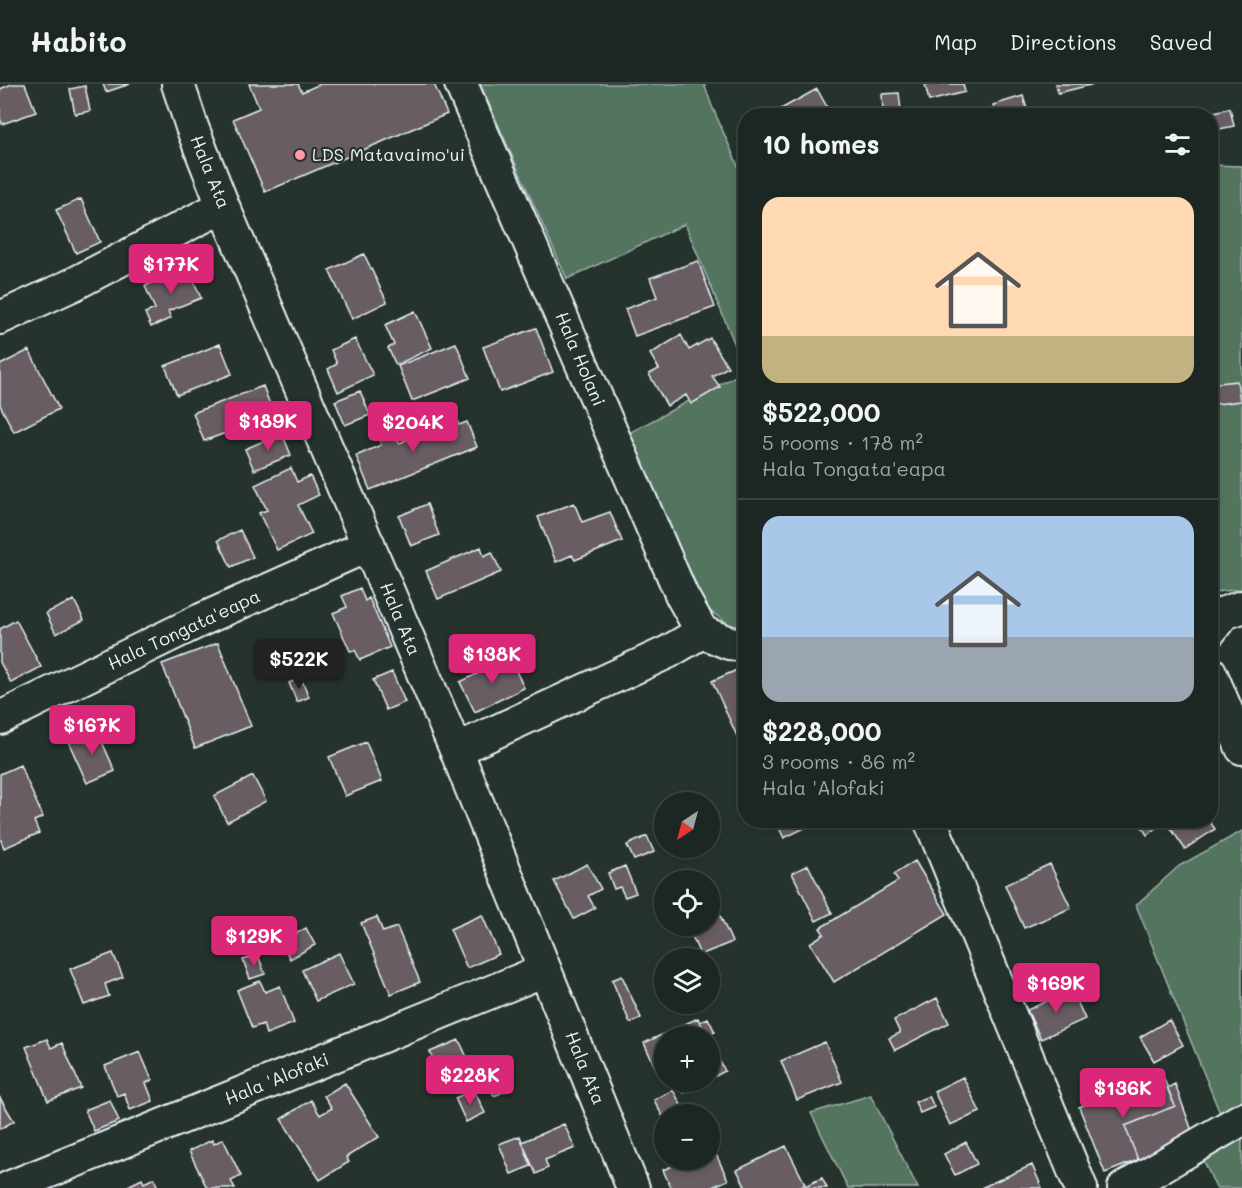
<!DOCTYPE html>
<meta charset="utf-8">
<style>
body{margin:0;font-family:Mali,sans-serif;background:#252e2a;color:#f1f3f6;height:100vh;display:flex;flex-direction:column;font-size:22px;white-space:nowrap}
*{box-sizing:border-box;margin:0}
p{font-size:20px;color:#a0a5a5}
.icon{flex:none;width:33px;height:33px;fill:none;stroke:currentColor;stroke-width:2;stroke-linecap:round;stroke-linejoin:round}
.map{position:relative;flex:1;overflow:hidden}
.panel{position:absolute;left:738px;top:24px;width:480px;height:720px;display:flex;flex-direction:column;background:#1c2622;border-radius:24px;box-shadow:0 3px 9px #0003,0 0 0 2px #3a4340}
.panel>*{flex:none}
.needle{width:39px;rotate:216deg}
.fabs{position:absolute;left:654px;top:708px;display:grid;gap:12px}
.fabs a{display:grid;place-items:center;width:66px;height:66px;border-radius:50%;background:#1c2622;box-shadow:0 3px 9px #0003,0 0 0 2px #3a4340;font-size:30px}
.price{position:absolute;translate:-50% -51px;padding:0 14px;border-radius:6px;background:#db2777;color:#fff;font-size:20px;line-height:39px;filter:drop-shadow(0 2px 3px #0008)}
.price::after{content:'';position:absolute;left:50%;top:36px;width:18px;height:14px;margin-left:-9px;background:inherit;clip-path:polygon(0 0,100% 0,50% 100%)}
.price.current{background:#222;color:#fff}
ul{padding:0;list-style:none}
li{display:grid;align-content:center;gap:12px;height:318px;padding:0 24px}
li+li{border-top:2px solid #3a4340}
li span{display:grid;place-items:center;height:186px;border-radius:18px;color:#555}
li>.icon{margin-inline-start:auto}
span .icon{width:108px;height:108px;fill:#fffc;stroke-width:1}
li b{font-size:26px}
h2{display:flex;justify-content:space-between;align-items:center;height:72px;padding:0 24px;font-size:26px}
header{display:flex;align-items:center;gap:36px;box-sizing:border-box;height:84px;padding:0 30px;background:#1c2622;border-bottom:2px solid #3a4340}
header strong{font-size:28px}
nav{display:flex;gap:33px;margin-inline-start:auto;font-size:21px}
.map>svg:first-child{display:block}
.green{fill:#53745e;stroke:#9eb2ab;stroke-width:1.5}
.building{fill:#675d62;stroke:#e8f1f8;stroke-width:1.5}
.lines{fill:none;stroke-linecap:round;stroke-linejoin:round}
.minor-casing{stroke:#e8f1f8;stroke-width:36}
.minor{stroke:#26332d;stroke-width:32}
.poi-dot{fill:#ff9aa2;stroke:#26332d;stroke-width:2}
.labels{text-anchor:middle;stroke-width:4.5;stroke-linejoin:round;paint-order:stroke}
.poi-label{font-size:18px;fill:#e8f1f8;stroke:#26332d;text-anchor:start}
.street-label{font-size:18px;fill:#e8f1f8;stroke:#26332d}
</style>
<header>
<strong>Habito</strong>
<nav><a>Map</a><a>Directions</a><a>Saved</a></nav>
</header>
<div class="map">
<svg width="1242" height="1104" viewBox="0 0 1242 1104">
<rect width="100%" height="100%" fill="#26332d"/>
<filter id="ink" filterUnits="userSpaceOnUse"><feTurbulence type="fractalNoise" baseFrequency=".0167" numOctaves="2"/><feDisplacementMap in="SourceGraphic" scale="12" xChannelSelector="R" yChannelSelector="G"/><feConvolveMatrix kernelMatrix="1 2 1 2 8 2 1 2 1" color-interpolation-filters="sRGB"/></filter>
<g filter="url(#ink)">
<!-- green -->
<path class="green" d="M480,0H704L712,22L745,98V285L685,140L567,195Z
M1210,81L1242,82V505L1215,508L1211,511Z
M745,287V544L732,542L697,518L627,350Z
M1242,747V1019L1221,1032L1136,821L1179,782Z
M871,1011V1012L918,1104H848L811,1029Z
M1242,1055V1104H1216L1204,1077Z"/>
<!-- building -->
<path class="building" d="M12,0H25L36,28L2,40L0,34V5Z
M103,0H130L106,8Z
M249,0H298L302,8L320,0H434L447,30L265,108L233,35L259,24Z
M925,0H963L965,8L929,17Z
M1056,0H1094L1058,9Z
M85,2L90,27L75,30L70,5Z
M817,5L832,32H771L770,31Z
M899,9L901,26L883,28L882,10Z
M1023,12L1029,32H997L993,21Z
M1230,24L1234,42L1210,47V32H1206V30Z
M81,115L100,158L76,169L56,126Z
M364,170L387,218L352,235L329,186Z
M698,177L715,223L635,252L625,225L657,213L650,194Z
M188,183L201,214L168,227L171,234L151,243L145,229L155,225L145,202Z
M415,227L432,264L396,281L388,264L394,261L385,241Z
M536,244L553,288L500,308L483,263Z
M681,251L689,266L710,254L728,283L712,292L720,303L691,320L686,311L667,322L649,290L659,285L650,270Z
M355,255L373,291L338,308L328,285L337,280L331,266Z
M456,259L470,294L412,317L398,282Z
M220,260L232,290L177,311L165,282Z
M29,266L59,325L14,348L0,321V281Z
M1213,274L1216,291L1210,292V275Z
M1237,297L1240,317L1210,321V300Z
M263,302L274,331L204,357L193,329Z
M360,307L370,331L345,341L335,317Z
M457,336L459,341L467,338L477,363L370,406L356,372L381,361L378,351L398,343L401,351L396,352L399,359Z
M282,349L291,371L254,386L245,365Z
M291,384L297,398L310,392L319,411L298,421L312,450L277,466L259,429L267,426L255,401Z
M574,419L582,438L610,428L622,457L575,476L572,471L556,478L538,433Z
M427,420L439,451L411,462L399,432Z
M240,446L253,473L231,483L218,456Z
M481,463L484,472L492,468L501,488L438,515L426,487Z
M360,504L365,517L369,514L390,563L360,576L355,566L350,567L333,529L347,523L342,512Z
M74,516L84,536L56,550L46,529Z
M16,536L41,583L11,599L0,578V545Z
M218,559L251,642L195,664L162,580Z
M510,574L524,604L475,628L460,598Z
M746,582V672L712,597Z
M392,588L405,618L386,626L373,596Z
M301,594L309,613L297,618L289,599Z
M96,644L115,687L87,699L68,657Z
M366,658L382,697L345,712L329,673Z
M20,681L43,733L34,737L39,749L4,764L0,754V690Z
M253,692L266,717L227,738L214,712Z
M775,736H821L784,754Z
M996,736H1044V740L997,744Z
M1145,736H1150L1156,744L1147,751L1140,740Z
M1165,736H1209L1215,745L1185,765Z
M647,752L654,768L634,776L627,761Z
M915,777L947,830L834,898L810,859L824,850L820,844L898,797L894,790Z
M587,780L601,805L588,812L595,824L574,835L554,797Z
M1050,780L1071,824L1024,844L1005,801Z
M808,781L832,829L816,837L792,789Z
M625,782L636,809L625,813L620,803L614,805L608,789Z
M715,820L732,858L700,871L688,842H710V822Z
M482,831L499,870L467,884L450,845Z
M377,833L383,848L397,843L420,898L391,910L361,839Z
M306,844L315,861L290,875L281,858Z
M113,869L123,893L105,900L109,912L84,921L70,885Z
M339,869L354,900L316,917L302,886Z
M258,871L265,890L250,895L243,876Z
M622,892L641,934L630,939L612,896Z
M260,897L265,908L280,902L294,939L266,950L263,940L252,944L237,906Z
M1072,906L1085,935L1041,955L1027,926Z
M937,914L949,939L895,966L889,954L900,949L894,936Z
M698,934L706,952H664V986L658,989L644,959Z
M708,934L715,948L707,952L700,938Z
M1169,936L1183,961L1154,977L1140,953Z
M47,955L51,964L62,959L81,1004L48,1017L26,963Z
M459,956L473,986L444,998L430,968Z
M825,958L842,998L797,1016L781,977Z
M140,968L152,996L146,999L153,1017L130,1026L124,1009L117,1012L105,982Z
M718,974L725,987L710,995V979Z
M501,983L510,1005L494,1012L484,990Z
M1162,990L1175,1022L1125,1042L1138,1076L1105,1089L1079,1023Z
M963,993L980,1028L950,1041L934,1007Z
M679,998H705L684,1009Z
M345,999L379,1053L346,1073L349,1078L320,1096L281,1035L311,1016L320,1031L332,1024L324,1012Z
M1175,1000L1192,1047L1138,1076L1125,1042L1175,1022L1167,1004Z
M474,1006L485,1029L466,1038L455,1014Z
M673,1006L686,1030H664V1035L654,1016Z
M929,1012L934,1023L920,1029L915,1018Z
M0,1014L14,1037L0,1045Z
M110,1016L119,1037L94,1047L85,1026Z
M564,1040L575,1064L545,1076L548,1084L536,1090L522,1058Z
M520,1052L531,1082L511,1090L499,1060Z
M223,1055L241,1092L231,1097L235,1104H207L189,1067L212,1056L214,1060Z
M966,1058L977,1080L955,1091L944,1070Z
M786,1062L805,1100L796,1104H746L737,1086Z
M713,1064L728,1096L710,1104H671L663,1086L686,1076H710V1065Z
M1032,1081L1042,1104H981Z
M154,1094L158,1104H124L142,1095L144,1099Z
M822,1094L827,1104H803V1103Z"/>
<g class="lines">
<!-- minor casing -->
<g class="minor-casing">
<path id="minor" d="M178,0L192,43L223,122L456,666L633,1104
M461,0L682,512L702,548
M0,234L72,201L223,122
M1210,547L1224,529L1242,523
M702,548L729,559L746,561
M1210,588L1242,664
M0,634L201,536L369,461
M456,666L668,568L702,548
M930,736L1081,1104
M8,1104L545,886
M1124,1104L1242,1035"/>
</g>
<!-- minor -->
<use href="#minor" class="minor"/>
</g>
</g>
<!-- markers -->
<circle class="poi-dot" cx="300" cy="71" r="6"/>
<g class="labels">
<!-- poi labels -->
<g class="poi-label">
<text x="312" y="77">LDS Matavaimo'ui</text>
</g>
<!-- street labels -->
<g class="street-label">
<text transform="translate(210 88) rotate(68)" y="6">Hala Ata</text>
<text transform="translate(580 275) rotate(67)" y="6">Hala Holani</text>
<text transform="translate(400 535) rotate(67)" y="6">Hala Ata</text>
<text transform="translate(184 546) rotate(-25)" y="6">Hala Tongata'eapa</text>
<text transform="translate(585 984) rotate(68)" y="6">Hala Ata</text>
<text transform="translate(277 995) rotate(-22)" y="6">Hala 'Alofaki</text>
</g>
</g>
</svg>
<div class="fabs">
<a><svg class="needle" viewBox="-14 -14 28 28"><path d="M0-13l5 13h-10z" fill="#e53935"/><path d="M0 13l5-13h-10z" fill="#a0a5a5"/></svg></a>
<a><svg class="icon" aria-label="locate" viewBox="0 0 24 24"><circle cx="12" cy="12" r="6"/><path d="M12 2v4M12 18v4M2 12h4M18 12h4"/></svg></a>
<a><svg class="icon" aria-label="layers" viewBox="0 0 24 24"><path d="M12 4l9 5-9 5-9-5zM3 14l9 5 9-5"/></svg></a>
<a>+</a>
<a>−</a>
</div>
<b class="price" style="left:171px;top:211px">$177K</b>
<b class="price" style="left:268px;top:368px">$189K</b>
<b class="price" style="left:413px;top:369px">$204K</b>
<b class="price" style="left:492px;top:601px">$138K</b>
<b class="price current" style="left:299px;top:606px">$522K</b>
<b class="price" style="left:92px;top:672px">$167K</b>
<b class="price" style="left:254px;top:883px">$129K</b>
<b class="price" style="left:1056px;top:930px">$169K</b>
<b class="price" style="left:470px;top:1022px">$228K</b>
<b class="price" style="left:1123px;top:1035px">$136K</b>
<section class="panel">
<h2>10 homes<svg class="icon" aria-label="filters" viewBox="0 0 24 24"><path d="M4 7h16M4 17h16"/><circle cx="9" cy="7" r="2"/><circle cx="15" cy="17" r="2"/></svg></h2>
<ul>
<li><span style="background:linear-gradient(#ffd9b3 75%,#c2b280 0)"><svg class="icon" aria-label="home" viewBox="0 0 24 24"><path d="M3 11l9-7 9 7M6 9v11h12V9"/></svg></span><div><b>$522,000</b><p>5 rooms · 178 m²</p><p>Hala Tongata'eapa</p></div></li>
<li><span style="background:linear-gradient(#a9c7e8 65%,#9aa5b1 0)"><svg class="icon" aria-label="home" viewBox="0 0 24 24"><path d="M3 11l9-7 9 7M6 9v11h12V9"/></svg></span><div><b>$228,000</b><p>3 rooms · 86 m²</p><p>Hala 'Alofaki</p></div></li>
</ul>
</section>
</div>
